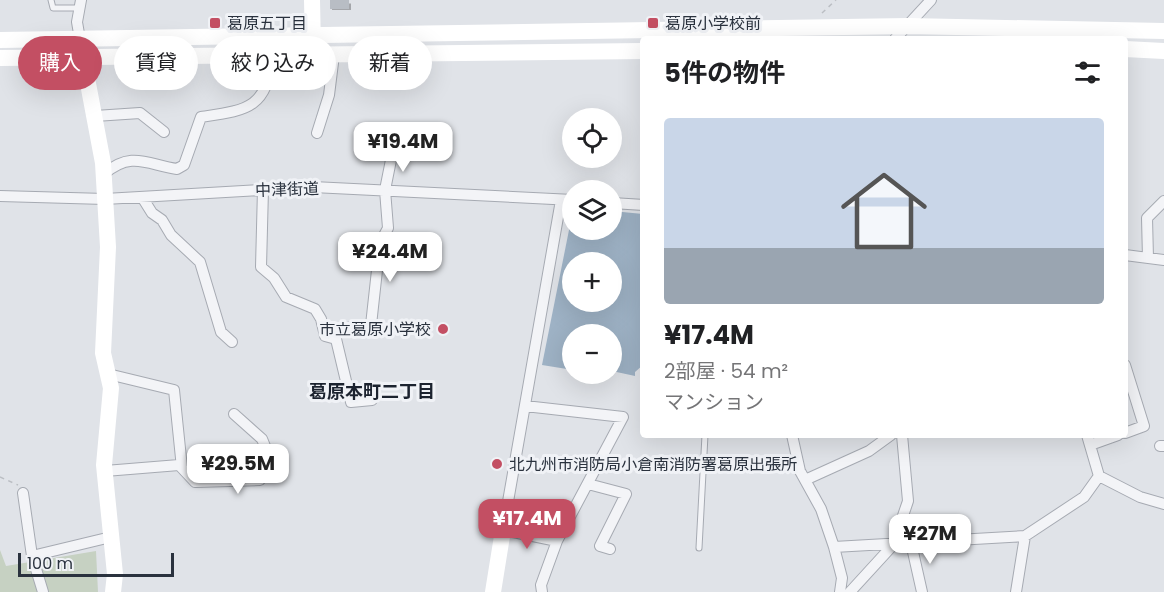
<!DOCTYPE html>
<html lang="ja">
<meta charset="utf-8">
<style>
body{margin:0;font-family:Poppins,"Noto Sans JP",sans-serif;background:#f2f2f2;color:#202124;height:100vh;display:flex;flex-direction:column;font-size:22px;white-space:nowrap}
*{box-sizing:border-box;margin:0}
p{font-size:20px;color:#757577}
.icon{flex:none;width:33px;height:33px;fill:none;stroke:currentColor;stroke-width:2;stroke-linecap:round;stroke-linejoin:round}
.map{position:relative;flex:1;overflow:hidden}
.details{position:absolute;left:640px;top:36px;width:488px;height:402px;display:flex;flex-direction:column;background:#fff;border-radius:6px;box-shadow:0 6px 24px #0002}
.details>*{flex:none}
.top-card{position:absolute;left:18px;top:36px;width:532px;height:54px;display:flex;gap:12px}
.controls{position:absolute;left:562px;top:108px;display:grid;gap:12px}
.controls a{display:grid;place-items:center;width:60px;height:60px;border-radius:50%;background:#fff;box-shadow:0 6px 24px #0002;font-size:30px}
.scale{position:absolute;left:18px;bottom:15px;width:156px;box-sizing:border-box;padding-left:6px;border:3px solid #2a323e;border-top:0;font-size:16px;line-height:21px;white-space:nowrap;color:#2a323e;-webkit-text-stroke:4px #f0f2f6;paint-order:stroke}
.price{position:absolute;translate:-50% -51px;padding:0 14px;border-radius:12px;background:#fff;color:#222;font-size:20px;line-height:39px;filter:drop-shadow(0 2px 3px #0008)}
.price::after{content:'';position:absolute;left:50%;top:36px;width:18px;height:14px;margin-left:-9px;background:inherit;clip-path:polygon(0 0,100% 0,50% 100%)}
.price.on{background:#c34f63;color:#fff}
ul{padding:0;list-style:none}
li{display:grid;align-content:center;gap:12px;height:318px;padding:0 24px}
li span{display:grid;place-items:center;height:186px;border-radius:6px;color:#555}
li>.icon{margin-inline-start:auto}
span .icon{width:108px;height:108px;fill:#fffc;stroke-width:1}
li b{font-size:26px}
h2{display:flex;justify-content:space-between;align-items:center;height:72px;padding:0 24px;font-size:26px}
.chip{padding:0 21px;border-radius:27px;background:#fff;box-shadow:0 6px 24px #0002;font-size:21px;line-height:54px}
.chip.on{background:#c34f63;color:#fff}
.map>svg:first-child{display:block}
.green{fill:#c6d1c2}
.water{fill:#9eb2c5;fill-rule:evenodd}
.building{fill:#b8bdc4;filter:url(#shadow)}
.lines{fill:none;stroke-linecap:round;stroke-linejoin:round}
.lane-casing{stroke:#a6aab2;stroke-width:7}
.street-casing{stroke:#a6aab2;stroke-width:12}
.path{stroke:#bbbec3;stroke-width:1.5;stroke-dasharray:4.5 4.5;stroke-linecap:butt}
.lane{stroke:#f3f4f7;stroke-width:5}
.street{stroke:#f3f4f7;stroke-width:10}
.secondary{stroke:#fff;stroke-width:16}
.poi-dot{fill:#c34f63;stroke:#f0f2f6;stroke-width:2}
.labels{text-anchor:middle;stroke-width:6;stroke-linejoin:round;paint-order:stroke}
.poi-label{font-size:16px;fill:#2a323e;stroke:#f0f2f6;text-anchor:start}
.street-label{font-size:16px;fill:#2a323e;stroke:#f0f2f6}
.neighbourhood-label{font-size:18px;font-weight:bold;fill:#1c232f;stroke:#f0f2f6}
</style>
<div class="map">
<svg width="1164" height="592" viewBox="0 0 1164 592">
<defs>
<filter id="shadow"><feDropShadow dx="2" dy="3.5" stdDeviation="0" flood-color="#0004"/></filter>
</defs>
<rect width="100%" height="100%" fill="#e0e3e8"/>
<!-- green -->
<path class="green" d="M0,550L6,566L96,551L98,592H0Z"/>
<!-- water -->
<path class="water" d="M573,210V230H612V211L643,214V365L635,372V376L612,371V334H573V370L542,365ZM573,262H612V302H573Z"/>
<!-- building -->
<path class="building" d="M330,0H349V9H330Z"/>
<g class="lines">
<!-- lane casing -->
<g class="lane-casing">
<path id="lane" d="M51,0L53,8H79
M699,548L705,435"/>
</g>
<!-- street casing -->
<g class="street-casing">
<path id="street" d="M81,0L77,22L83,57
M895,39L931,0
M95,116L140,113L164,132
M317,133L329,95L334,55
M104,174C132,150 148,165 177,169L184,165L201,117C248,110 266,109 273,56
M263,189L261,267L274,278L286,297L315,309L321,319L325,336L336,339L351,402L372,400
M0,196L105,199L313,187L573,200
M142,197L152,213L162,220L171,235L200,262L221,332L232,342
M612,203L644,205
M1125,255L1164,260
M1148,258L1147,218L1164,201
M339,329L371,325L380,243L388,228L385,190L393,150
M1125,365L1144,426L1125,433
M108,374L174,390L182,468
M525,406L623,417L557,541L541,585L542,592
M792,435L800,471L805,480
M891,435L869,451L805,480L821,509L834,547L1025,536L1084,497L1099,476
M1087,435L1099,476L1140,497L1164,504
M1090,445L1118,435
M1160,446H1164
M105,471L179,465L195,482L260,480L271,461L262,439L234,414
M588,484L626,494L600,546L610,549
M23,493L32,556L43,592
M557,541L503,530L561,200
M911,543L922,592
M834,547L842,578L840,592
M32,556L111,537
M850,592L893,545L908,501L902,435
M1016,592L1025,536"/>
</g>
<!-- path -->
<path class="path" d="M822,13L836,0
M0,477L18,485"/>
<!-- lane -->
<use href="#lane" class="lane"/>
<!-- street -->
<use href="#street" class="street"/>
<!-- secondary -->
<path class="secondary" d="M312,0L313,47
M0,40L908,26L1164,31
M1125,49L1164,51
M83,57L103,163L108,247L103,353L111,388L104,465L115,574L113,592
M0,58L644,51
M493,592L503,530"/>
</g>
<!-- markers -->
<g class="poi-dot">
<rect x="209" y="17" width="12" height="12" rx="3"/>
<rect x="647" y="17" width="12" height="12" rx="3"/>
<circle cx="443" cy="329" r="6"/>
<circle cx="497" cy="464" r="6"/>
</g>
<g class="labels">
<!-- poi labels -->
<g class="poi-label">
<text x="227" y="29">葛原五丁目</text>
<text x="665" y="29">葛原小学校前</text>
<text x="431" y="335" text-anchor="end">市立葛原小学校</text>
<text x="509" y="470">北九州市消防局小倉南消防署葛原出張所</text>
</g>
<!-- street labels -->
<g class="street-label">
<text transform="translate(287 189) rotate(-2)" y="6">中津街道</text>
</g>
<!-- neighbourhood labels -->
<g class="neighbourhood-label">
<text x="372" y="398">葛原本町二丁目</text>
</g>
</g>
</svg>
<div class="controls">
<a><svg class="icon" aria-label="locate" viewBox="0 0 24 24"><circle cx="12" cy="12" r="6"/><path d="M12 2v4M12 18v4M2 12h4M18 12h4"/></svg></a>
<a><svg class="icon" aria-label="layers" viewBox="0 0 24 24"><path d="M12 4l9 5-9 5-9-5zM3 14l9 5 9-5"/></svg></a>
<a>+</a>
<a>−</a>
</div>
<div class="scale">100 m</div>
<b class="price" style="left:403px;top:173px">¥19.4M</b>
<b class="price" style="left:390px;top:283px">¥24.4M</b>
<b class="price" style="left:238px;top:495px">¥29.5M</b>
<b class="price on" style="left:527px;top:550px">¥17.4M</b>
<b class="price" style="left:930px;top:565px">¥27M</b>
<div class="top-card">
<a class="chip on">購入</a>
<a class="chip">賃貸</a>
<a class="chip">絞り込み</a>
<a class="chip">新着</a>
</div>
<section class="details">
<h2>5件の物件<svg class="icon" aria-label="filters" viewBox="0 0 24 24"><path d="M4 7h16M4 17h16"/><circle cx="9" cy="7" r="2"/><circle cx="15" cy="17" r="2"/></svg></h2>
<ul>
<li><span style="background:linear-gradient(#c9d6e8 70%,#9aa5b1 0)"><svg class="icon" aria-label="home" viewBox="0 0 24 24"><path d="M3 11l9-7 9 7M6 9v11h12V9"/></svg></span><div><b>¥17.4M</b><p>2部屋 · 54 m²</p><p>マンション</p></div></li>
</ul>
</section>
</div>
